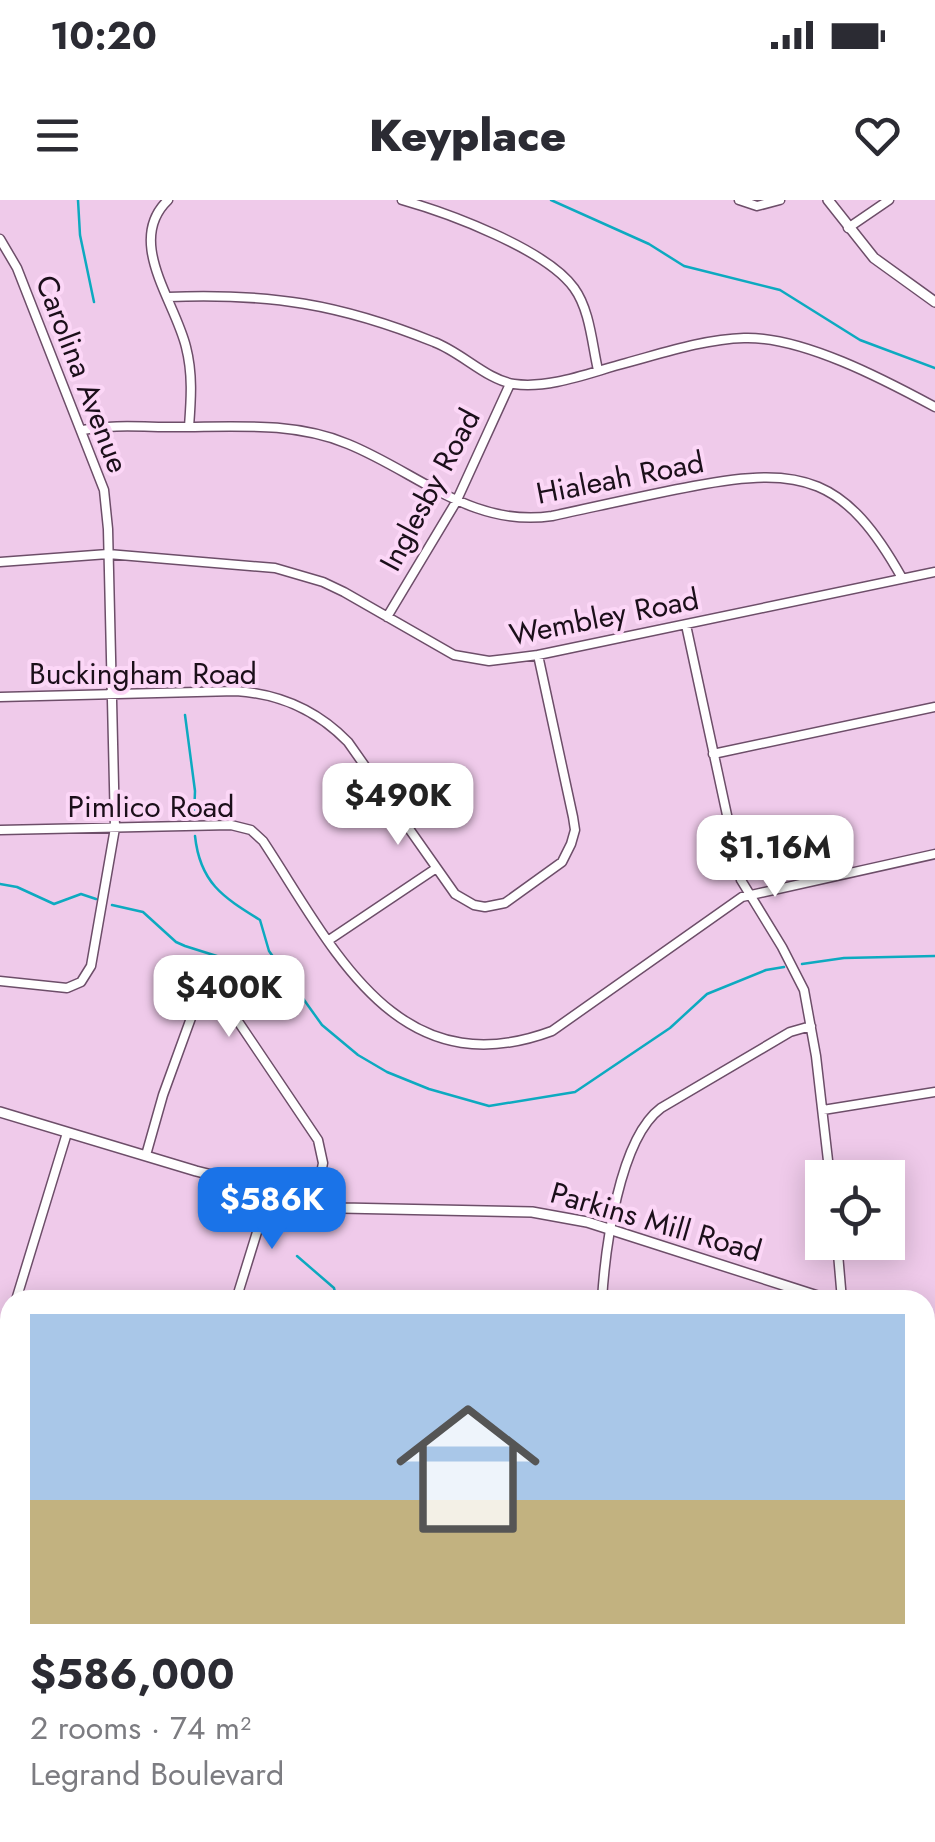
<!DOCTYPE html>
<meta charset="utf-8">
<style>
body{margin:0;font-family:Jost,sans-serif;background:#f2f2f3;color:#2b2b33;height:100vh;display:flex;flex-direction:column;font-size:38px;white-space:nowrap}
*{box-sizing:border-box;margin:0}
p{font-size:32px;color:#7c7c81}
.icon{flex:none;width:55px;height:55px;fill:none;stroke:currentColor;stroke-width:2;stroke-linecap:round;stroke-linejoin:round}
.map{position:relative;flex:1;overflow:hidden}
.panel{position:absolute;left:0px;top:1090px;width:935px;height:552px;display:flex;flex-direction:column;background:#fff;border-radius:30px 30px 0 0;box-shadow:0 5px 25px #0003}
.panel>*{flex:none}
.controls{position:absolute;left:805px;top:960px;display:grid;gap:20px}
.controls a{display:grid;place-items:center;width:100px;height:100px;border-radius:0px;background:#fff;box-shadow:0 5px 25px #0003;font-size:50px}
.price{position:absolute;translate:-50% -85px;padding:0 22px;border-radius:20px;background:#fff;color:#222;font-size:32px;line-height:65px;filter:drop-shadow(0 2px 5px #0008)}
.price::after{content:'';position:absolute;left:50%;top:60px;width:30px;height:22px;margin-left:-15px;background:inherit;clip-path:polygon(0 0,100% 0,50% 100%)}
.price.active{background:#1a73e8;color:#fff}
ul{padding:0;list-style:none}
li{display:grid;align-content:center;gap:20px;height:530px;padding:0 30px}
li+li{border-top:2px solid #e1e1e2}
li span{display:grid;place-items:center;height:310px;border-radius:0px;color:#555}
li>.icon{margin-inline-start:auto}
span .icon{width:180px;height:180px;fill:#fffc;stroke-width:1}
li b{font-size:42px}
.status{display:flex;justify-content:space-between;align-items:center;height:70px;padding:0 50px;background:#fff;direction:ltr}
.status svg{height:28px;fill:currentColor}
header{display:flex;justify-content:space-between;align-items:center;height:130px;padding:0 30px;background:#fff;font-size:45px;font-weight:800}
.map>svg:first-child{display:block}
.built{fill:#e7bde2}
.lines{fill:none;stroke-linecap:round;stroke-linejoin:round}
.stream{stroke:#0daac0;stroke-width:2.5}
.minor-casing{stroke:#6d4e69;stroke-width:11}
.tertiary-casing{stroke:#6d4e69;stroke-width:12}
.primary-casing{stroke:#6d4e69;stroke-width:15}
.minor{stroke:#fff;stroke-width:8}
.tertiary{stroke:#fff;stroke-width:9}
.primary{stroke:#fff;stroke-width:11}
.labels{text-anchor:middle;stroke-width:8;stroke-linejoin:round;paint-order:stroke}
.street-label{font-size:30px;fill:#1b0f1a;stroke:#fcd7f7}
</style>
<div class="status"><b>10:20</b><svg viewBox="0 0 49 12"><path d="M0 12V9h3v3zM5 12V6h3v6zM10 12V3h3v9zM15 12V0h3v12zM26 1h20v11H26zM47 4h2v5h-2z"/></svg></div>
<header><svg class="icon" aria-label="menu" viewBox="0 0 24 24"><path d="M4 6h16M4 12h16M4 18h16"/></svg>Keyplace<svg class="icon" aria-label="heart" viewBox="0 0 24 24"><path d="M12 20l-8-8c-3-5 5-10 8-4 3-6 11-1 8 4z"/></svg></header>
<div class="map">
<svg width="935" height="1642" viewBox="0 0 935 1642">
<rect width="100%" height="100%" fill="#efcaea"/>
<!-- built -->
<path class="built" d="M935,1579V1642H780L805,1633L925,1632V1583Z"/>
<g class="lines">
<!-- stream -->
<path class="stream" d="M78,0L80,35L94,102
M551,0L649,44L684,66L780,90L860,140L935,168
M185,515L195,591L194,617
M195,636C200,683 223,697 260,720L269,751L322,825L358,855L387,872L429,889L489,906L575,892L670,828L707,794L766,770L784,767
M0,684L17,687L54,704L81,694L96,699
M112,705L143,712L176,742L185,746L258,769H278
M802,764L844,758L935,756
M297,1056L334,1088L337,1100
M0,1591L10,1592
M572,1632L574,1634"/>
<!-- minor casing -->
<g class="minor-casing">
<path id="minor" d="M168,0C125,41 175,101 186,147C193,174 191,200 189,227
M402,0C448,13 546,49 574,88C590,110 592,144 598,170
M739,0L757,6L780,0
M848,28L889,0
M0,39L17,68L104,290L108,329L115,628L91,766L81,782L67,788L0,781
M168,97C270,93 340,104 434,142C461,152 487,180 514,184C551,189 591,172 626,163C663,153 705,139 744,138C802,136 885,180 935,207
M83,230C112,224 144,227 174,227C232,227 293,221 348,244C417,272 472,328 552,316C599,306 646,295 694,286C803,265 846,278 902,378
M0,362L108,354L275,368L323,382L344,392L454,455L489,461L538,455L935,372
M387,417L456,302L510,184
M686,425L741,680L782,747L804,790L816,856L830,978
M0,497L236,491C281,494 317,510 348,542L455,694L474,705L485,707L505,703L562,662L571,644L575,630L573,617L538,455
M713,554L935,507
M0,630L231,625L251,630L263,641C333,747 396,889 552,831L742,697L935,654
M329,740L435,669
M209,768L211,796
M823,910L935,892
M146,955L163,895L195,807C205,796 212,794 225,802L318,940L323,963L315,1003
M837,1042L842,1100
M16,1100L67,933
M236,1100L270,990
M602,1100C605,1050 619,939 661,908L790,832L811,826
M0,1172L10,1170
M925,1310L935,1308
M0,1321L10,1330
M0,1392L10,1383
M0,1528L10,1530
M0,1556L10,1543
M409,1632V1642
M805,1632L808,1642
M818,1632L822,1642"/>
</g>
<!-- tertiary casing -->
<g class="tertiary-casing">
<path id="tertiary" d="M828,0L874,58L935,102
M0,912L196,971L342,1008L532,1012L587,1022L830,1100
M925,1128L935,1129"/>
</g>
<!-- primary casing -->
<g class="primary-casing">
<path id="primary" d="M925,1566L935,1562
M732,1642L756,1632"/>
</g>
<!-- minor -->
<use href="#minor" class="minor"/>
<!-- tertiary -->
<use href="#tertiary" class="tertiary"/>
<!-- primary -->
<use href="#primary" class="primary"/>
</g>
<g class="labels">
<!-- street labels -->
<g class="street-label">
<text transform="translate(82 174) rotate(69)" y="10">Carolina Avenue</text>
<text transform="translate(620 278) rotate(-11)" y="10">Hialeah Road</text>
<text transform="translate(430 290) rotate(-62)" y="10">Inglesby Road</text>
<text transform="translate(604 417) rotate(-11)" y="10">Wembley Road</text>
<text x="143" y="484">Buckingham Road</text>
<text x="151" y="617">Pimlico Road</text>
<text transform="translate(656 1022) rotate(16)" y="10">Parkins Mill Road</text>
</g>
</g>
</svg>
<div class="controls">
<a><svg class="icon" aria-label="locate" viewBox="0 0 24 24"><circle cx="12" cy="12" r="6"/><path d="M12 2v4M12 18v4M2 12h4M18 12h4"/></svg></a>
</div>
<b class="price" style="left:398px;top:648px">$490K</b>
<b class="price" style="left:775px;top:700px">$1.16M</b>
<b class="price" style="left:229px;top:840px">$400K</b>
<b class="price active" style="left:272px;top:1052px">$586K</b>
<section class="panel">
<ul>
<li><span style="background:linear-gradient(#a9c7e8 60%,#c2b280 0)"><svg class="icon" aria-label="home" viewBox="0 0 24 24"><path d="M3 11l9-7 9 7M6 9v11h12V9"/></svg></span><div><b>$586,000</b><p>2 rooms · 74 m²</p><p>Legrand Boulevard</p></div></li>
</ul>
</section>
</div>
